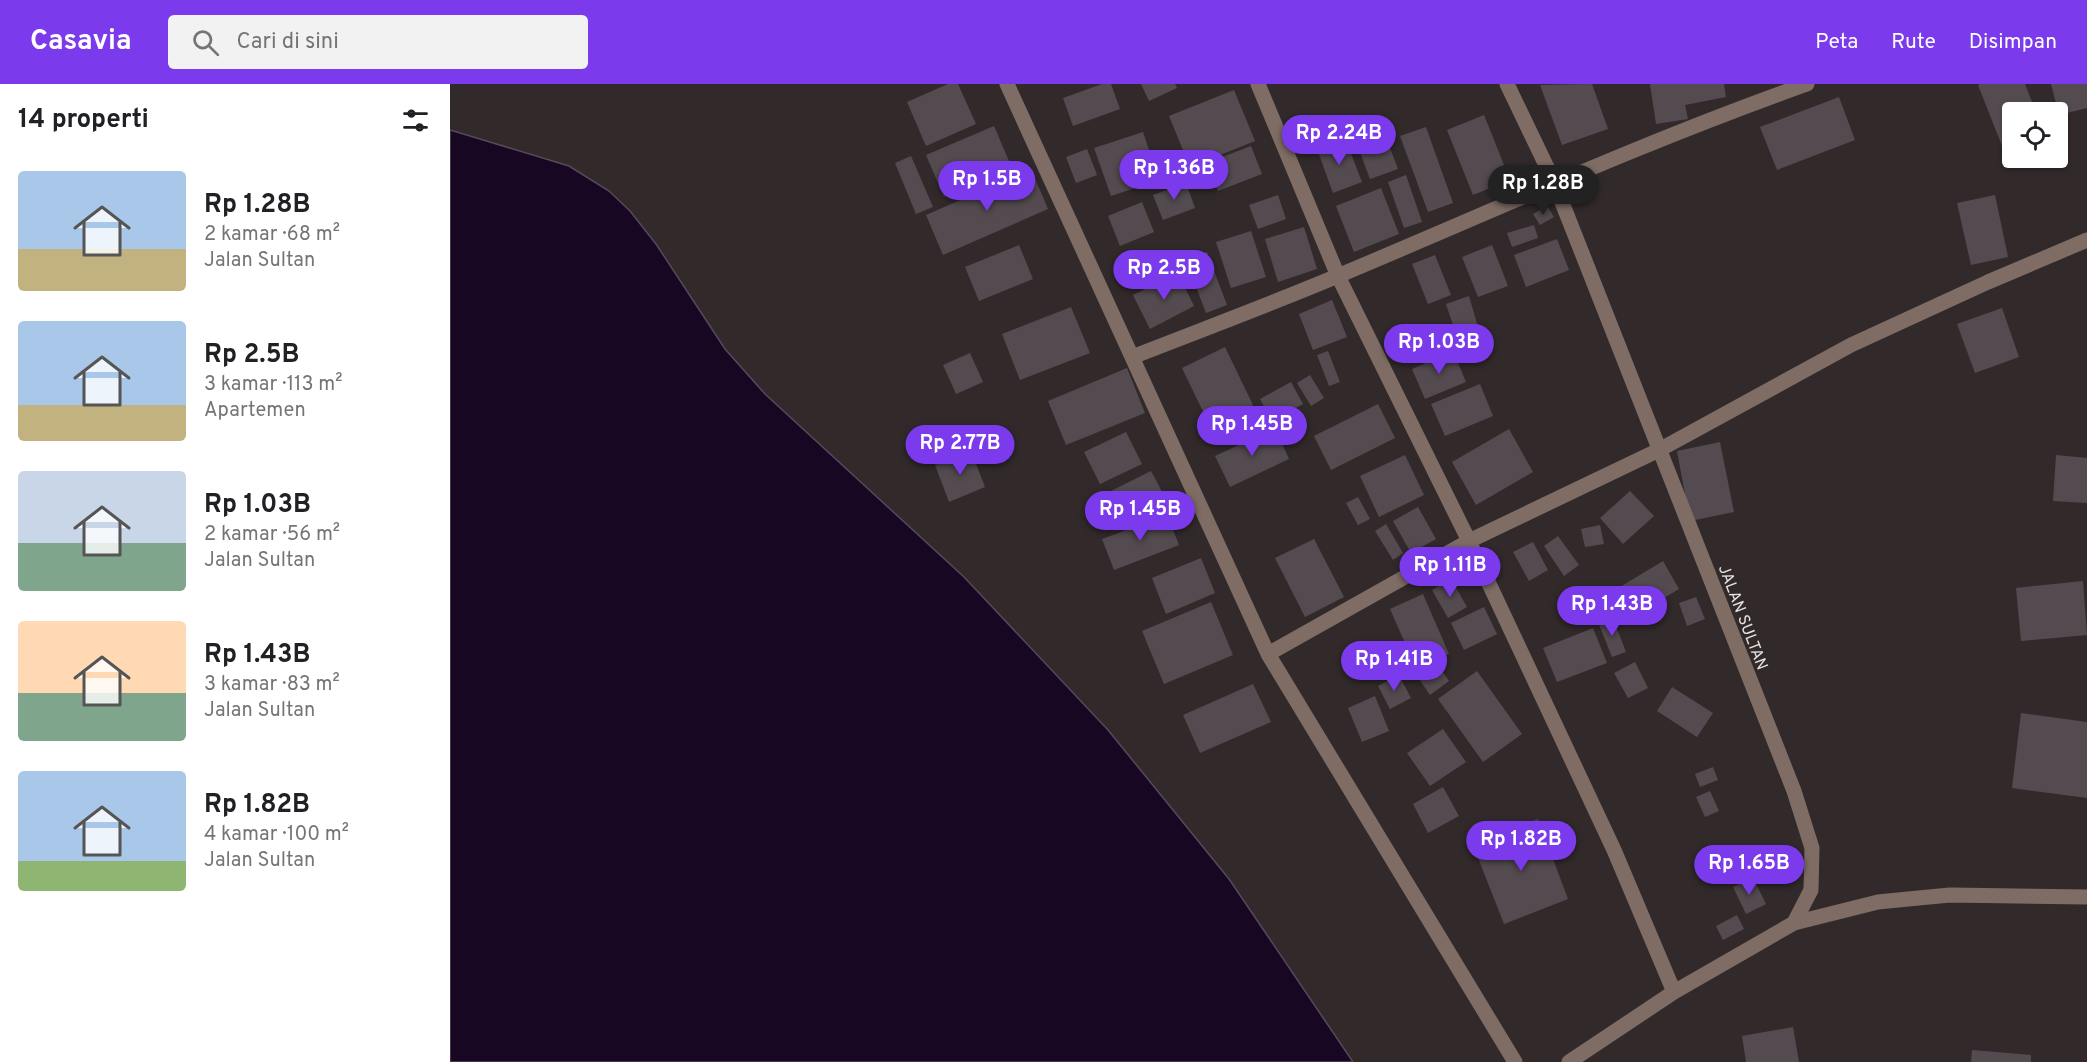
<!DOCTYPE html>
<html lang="id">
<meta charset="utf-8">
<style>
body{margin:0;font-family:Overpass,sans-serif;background:#f2f2f2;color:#202124;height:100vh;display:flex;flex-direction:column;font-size:22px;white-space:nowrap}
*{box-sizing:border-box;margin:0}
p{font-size:20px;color:#757577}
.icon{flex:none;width:33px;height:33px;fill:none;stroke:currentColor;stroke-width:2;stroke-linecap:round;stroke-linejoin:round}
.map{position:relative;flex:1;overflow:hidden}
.drawer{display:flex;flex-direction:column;background:#fff;width:450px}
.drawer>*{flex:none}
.controls{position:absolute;left:1552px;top:18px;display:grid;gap:12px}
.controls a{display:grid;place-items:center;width:66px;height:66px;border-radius:6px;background:#fff;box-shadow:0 2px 4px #0004;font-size:30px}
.price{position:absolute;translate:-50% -51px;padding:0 14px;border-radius:21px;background:#7c3aed;color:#fff;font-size:20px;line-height:39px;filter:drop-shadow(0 2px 3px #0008)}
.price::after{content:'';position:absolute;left:50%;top:36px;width:18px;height:14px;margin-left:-9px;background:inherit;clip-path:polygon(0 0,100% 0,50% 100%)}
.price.selected{background:#222;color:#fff}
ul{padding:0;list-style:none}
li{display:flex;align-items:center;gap:18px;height:150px;padding:0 18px}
li span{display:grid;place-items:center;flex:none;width:168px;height:120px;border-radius:6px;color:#555}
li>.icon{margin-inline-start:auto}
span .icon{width:72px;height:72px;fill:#fffc;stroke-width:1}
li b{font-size:26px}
h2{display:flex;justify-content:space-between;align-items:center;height:72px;padding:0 18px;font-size:26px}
header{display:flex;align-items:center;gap:36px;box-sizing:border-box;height:84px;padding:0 30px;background:#7c3aed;color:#fff}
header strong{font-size:28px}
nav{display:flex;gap:33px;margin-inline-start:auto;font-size:21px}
.search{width:420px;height:54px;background:#f2f2f2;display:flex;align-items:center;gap:15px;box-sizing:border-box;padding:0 21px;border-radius:6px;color:#757577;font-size:22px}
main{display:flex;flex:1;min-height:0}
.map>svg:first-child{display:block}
.water{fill:#170723;stroke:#56495d;stroke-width:1.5}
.building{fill:#544b50}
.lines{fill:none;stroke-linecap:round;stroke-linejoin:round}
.minor{stroke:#7f6d65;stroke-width:15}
.labels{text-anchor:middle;stroke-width:5;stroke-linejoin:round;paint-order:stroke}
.street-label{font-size:16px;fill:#e9e3e3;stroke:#322a2a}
</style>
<header>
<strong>Casavia</strong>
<div class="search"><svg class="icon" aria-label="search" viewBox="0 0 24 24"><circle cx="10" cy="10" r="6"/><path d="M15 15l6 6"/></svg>Cari di sini</div>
<nav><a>Peta</a><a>Rute</a><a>Disimpan</a></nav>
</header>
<main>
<section class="drawer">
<h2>14 properti<svg class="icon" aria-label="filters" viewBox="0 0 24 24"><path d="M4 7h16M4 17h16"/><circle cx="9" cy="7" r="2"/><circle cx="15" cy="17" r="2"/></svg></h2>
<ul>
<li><span style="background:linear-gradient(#a9c7e8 65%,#c2b280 0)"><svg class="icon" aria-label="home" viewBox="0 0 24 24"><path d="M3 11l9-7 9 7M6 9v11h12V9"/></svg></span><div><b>Rp 1.28B</b><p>2 kamar · 68 m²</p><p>Jalan Sultan</p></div></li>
<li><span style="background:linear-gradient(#a9c7e8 70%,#c2b280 0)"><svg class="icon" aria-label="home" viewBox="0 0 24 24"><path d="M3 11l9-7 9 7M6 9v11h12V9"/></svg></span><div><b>Rp 2.5B</b><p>3 kamar · 113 m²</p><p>Apartemen</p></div></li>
<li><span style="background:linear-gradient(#c9d6e8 60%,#7fa58c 0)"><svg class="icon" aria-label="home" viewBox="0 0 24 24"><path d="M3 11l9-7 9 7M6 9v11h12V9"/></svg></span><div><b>Rp 1.03B</b><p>2 kamar · 56 m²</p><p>Jalan Sultan</p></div></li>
<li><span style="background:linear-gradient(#ffd9b3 60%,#7fa58c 0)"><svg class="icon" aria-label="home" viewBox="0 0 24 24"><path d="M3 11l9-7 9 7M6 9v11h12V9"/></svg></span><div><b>Rp 1.43B</b><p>3 kamar · 83 m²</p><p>Jalan Sultan</p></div></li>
<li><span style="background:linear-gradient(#a9c7e8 75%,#8fb573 0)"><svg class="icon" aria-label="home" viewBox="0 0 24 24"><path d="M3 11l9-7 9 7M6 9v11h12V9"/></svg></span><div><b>Rp 1.82B</b><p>4 kamar · 100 m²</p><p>Jalan Sultan</p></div></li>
</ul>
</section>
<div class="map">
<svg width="1637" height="978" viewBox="0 0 1637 978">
<rect width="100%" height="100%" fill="#322a2a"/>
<!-- water -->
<path class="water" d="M0,46L119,82L159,107L180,127L206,160L275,265L315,310L514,493L658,646L779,795L903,978H0Z"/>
<!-- building -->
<path class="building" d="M498,0H508L526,40L476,62L457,18Z
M652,0H661L670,25L623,42L613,14Z
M691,0H725L727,4L699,17Z
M1142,0L1158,45L1112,61L1090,1Z
M1200,0H1274L1276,13L1235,21L1238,35L1206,40Z
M1530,0H1575L1586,28H1563V69L1556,72L1528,1Z
M1601,0H1637V24L1609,31Z
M784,6L805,57L740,83L719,32Z
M1389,13L1405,56L1327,86L1310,43Z
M1034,31L1060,96L1023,111L997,46Z
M931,40L948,85L920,95L903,50Z
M544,42L562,84L494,113L476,71Z
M976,43L1003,119L978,128L950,52Z
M693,48L709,96L661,112L644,64Z
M895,54L912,98L883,109L867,65Z
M801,62L812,90L768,107L757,79Z
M637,65L647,91L626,99L616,73Z
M461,72L483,123L466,130L445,79Z
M581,85L598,125L493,171L476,131Z
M956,91L972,138L954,144L938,98Z
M736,99L745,124L713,136L703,111Z
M931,104L949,150L904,168L886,122Z
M828,111L836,135L808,145L799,121Z
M1545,111L1558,173L1521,181L1507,119Z
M692,118L704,148L670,162L658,132Z
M1097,122L1104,133L1090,141L1083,130Z
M1084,141L1088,154L1062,163L1057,149Z
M854,143L867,185L828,198L815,155Z
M801,147L816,193L781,204L766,158Z
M1107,155L1119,186L1076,203L1064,171Z
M569,161L583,195L529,217L515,183Z
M1042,161L1058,202L1028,213L1012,173Z
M757,168L777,221L756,229L736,176Z
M985,171L1001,211L978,220L962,180Z
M728,189L744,222L700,245L683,211Z
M1019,212L1028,243L1006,250L996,220Z
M882,216L897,253L863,266L849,230Z
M621,223L640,269L570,296L552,250Z
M1552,224L1569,273L1525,289L1507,240Z
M775,263L803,321L760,342L732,284Z
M878,267L890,298L879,302L867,271Z
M1003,267L1016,298L975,315L962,285Z
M520,269L533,298L506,310L493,281Z
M677,284L695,329L616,361L598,317Z
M860,291L874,314L861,322L847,299Z
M841,298L853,320L822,337L810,315Z
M1030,300L1043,332L995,352L981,320Z
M928,320L945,354L881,386L864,352Z
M809,331L814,341L779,358L775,348Z
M825,344L839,375L780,403L765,372Z
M1059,345L1083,388L1026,421L1002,378Z
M676,348L692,380L650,400L634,368Z
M1270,358L1284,428L1240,437L1227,367Z
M521,367L535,403L499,418L485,381Z
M955,371L974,411L929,433L910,392Z
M1606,371L1637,374V419L1603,417Z
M701,387L718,419L670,444L653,411Z
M1180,407L1204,432L1173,460L1150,434Z
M908,413L920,435L908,441L896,419Z
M968,423L986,455L961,469L943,437Z
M717,431L729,461L664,486L652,455Z
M936,440L953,469L943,476L925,447Z
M1150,441L1154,460L1135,463L1131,445Z
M1108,452L1129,481L1114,492L1094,462Z
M864,455L894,513L855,533L825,474Z
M1083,458L1098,486L1079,497L1063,468Z
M751,474L765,509L716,530L702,494Z
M1213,477L1229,505L1187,530L1170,503Z
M1001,495L1017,523L998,534L982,506Z
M1633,497L1637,551L1571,557L1566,504Z
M973,510L999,570L966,584L940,525Z
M1246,513L1255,535L1237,542L1229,519Z
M761,518L783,571L714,600L692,547Z
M1034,523L1047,550L1014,566L1001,539Z
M1162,532L1176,568L1162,573L1148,538Z
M1143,544L1157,579L1107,598L1093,564Z
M1185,578L1198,604L1178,614L1164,589Z
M988,581L999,597L980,611L969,595Z
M1027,587L1072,650L1033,678L988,615Z
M949,591L961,614L940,625L928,602Z
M803,600L821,638L750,669L733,631Z
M1222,603L1263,629L1247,653L1207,627Z
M925,612L939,647L912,658L898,624Z
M1571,629L1637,638V714L1562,704Z
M993,645L1016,678L980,702L957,669Z
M1263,683L1268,696L1250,703L1245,690Z
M993,703L1009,732L978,749L963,720Z
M1260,707L1269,727L1255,733L1246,713Z
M1088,735L1118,815L1054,840L1023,761Z
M1303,794L1316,820L1296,830L1283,803Z
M1287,831L1294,845L1273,856L1266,842Z
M1343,943L1349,978H1296L1292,952Z
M1522,966L1581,971V978H1521Z"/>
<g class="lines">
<!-- minor -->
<path class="minor" d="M557,0L818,570L1065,978
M808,0L888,192L1019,457L1164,766L1224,908
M1057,0L1104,98L1344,707L1362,764L1361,806L1344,839L1224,908L1119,978
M682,273C751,246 821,220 890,191C1045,126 1198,56 1357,0
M818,570L1019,457L1209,366L1401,261L1538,198L1637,156
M1344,839L1428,818L1458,815L1500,811L1637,813"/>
</g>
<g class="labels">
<!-- street labels -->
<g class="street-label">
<text transform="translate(1294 533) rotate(69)" y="6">JALAN SULTAN</text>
</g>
</g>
</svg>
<div class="controls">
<a><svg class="icon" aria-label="locate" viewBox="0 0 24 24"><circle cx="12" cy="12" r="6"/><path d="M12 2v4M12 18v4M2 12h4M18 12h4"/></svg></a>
</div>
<b class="price" style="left:889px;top:82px">Rp 2.24B</b>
<b class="price" style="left:724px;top:117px">Rp 1.36B</b>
<b class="price" style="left:537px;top:128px">Rp 1.5B</b>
<b class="price selected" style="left:1093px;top:132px">Rp 1.28B</b>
<b class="price" style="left:714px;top:217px">Rp 2.5B</b>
<b class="price" style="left:989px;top:291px">Rp 1.03B</b>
<b class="price" style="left:802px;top:373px">Rp 1.45B</b>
<b class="price" style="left:510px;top:392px">Rp 2.77B</b>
<b class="price" style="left:690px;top:458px">Rp 1.45B</b>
<b class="price" style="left:1000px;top:514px">Rp 1.11B</b>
<b class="price" style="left:1162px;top:553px">Rp 1.43B</b>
<b class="price" style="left:944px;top:608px">Rp 1.41B</b>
<b class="price" style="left:1071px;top:788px">Rp 1.82B</b>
<b class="price" style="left:1299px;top:812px">Rp 1.65B</b>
</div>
</main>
